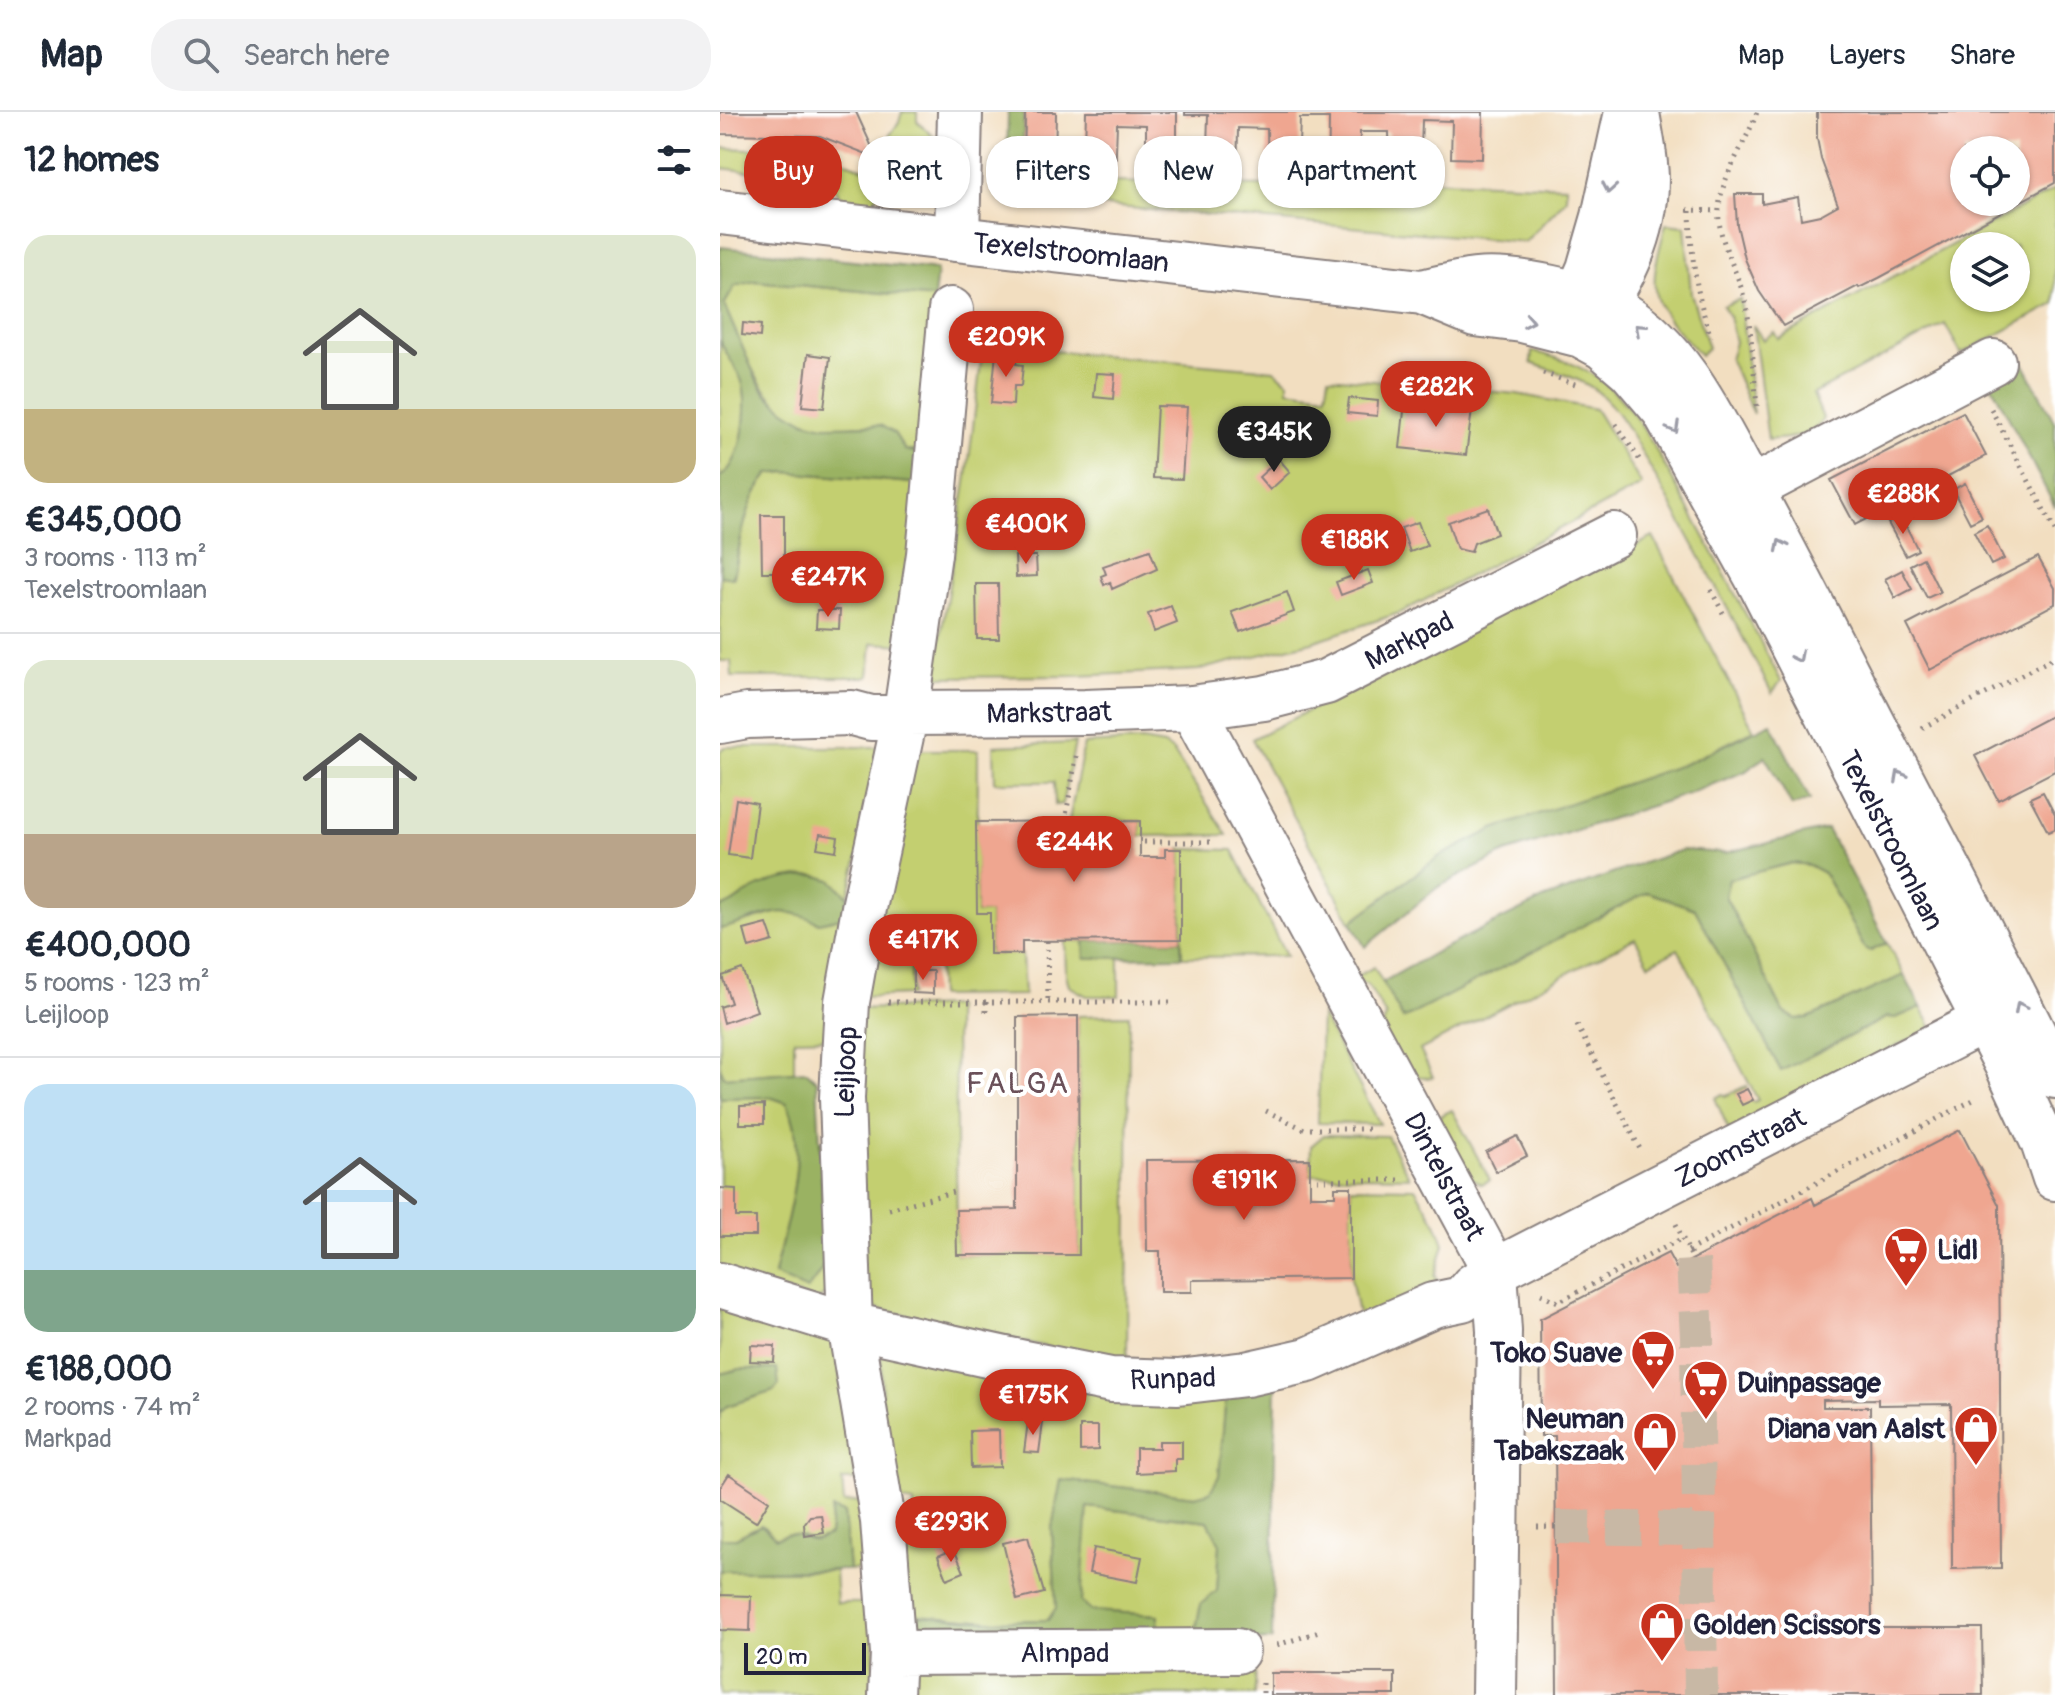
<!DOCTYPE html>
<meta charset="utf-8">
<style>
body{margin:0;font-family:Pangolin,sans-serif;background:#f2f2f3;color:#1f2937;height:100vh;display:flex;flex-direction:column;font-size:30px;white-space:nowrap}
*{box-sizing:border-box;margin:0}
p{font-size:26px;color:#747a83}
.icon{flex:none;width:44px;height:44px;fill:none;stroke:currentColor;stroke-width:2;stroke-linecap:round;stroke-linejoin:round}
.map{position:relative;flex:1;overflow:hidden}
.panel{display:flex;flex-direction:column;background:#fff;width:720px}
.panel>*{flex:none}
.top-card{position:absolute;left:24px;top:24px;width:760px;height:72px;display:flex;gap:16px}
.fabs{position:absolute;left:1230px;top:24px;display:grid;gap:16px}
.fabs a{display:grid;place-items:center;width:80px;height:80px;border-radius:50%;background:#fff;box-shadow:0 2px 6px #0004;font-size:40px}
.scale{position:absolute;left:24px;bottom:20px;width:122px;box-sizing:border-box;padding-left:8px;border:4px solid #22223b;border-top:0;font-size:22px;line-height:28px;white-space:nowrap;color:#22223b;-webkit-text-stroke:6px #fff;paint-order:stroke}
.price{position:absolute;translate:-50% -68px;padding:0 18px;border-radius:28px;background:#c8321e;color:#fff;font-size:26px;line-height:52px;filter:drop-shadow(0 2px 4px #0008)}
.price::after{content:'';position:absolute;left:50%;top:48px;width:24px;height:18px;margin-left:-12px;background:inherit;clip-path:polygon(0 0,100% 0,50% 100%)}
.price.current{background:#222;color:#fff}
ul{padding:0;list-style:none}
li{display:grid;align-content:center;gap:16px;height:424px;padding:0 24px}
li+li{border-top:2px solid #e0e1e3}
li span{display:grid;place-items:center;height:248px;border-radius:24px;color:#555}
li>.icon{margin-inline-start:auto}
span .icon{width:144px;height:144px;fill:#fffc;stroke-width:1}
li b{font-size:34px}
h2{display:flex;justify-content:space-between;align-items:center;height:96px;padding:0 24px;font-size:34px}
.chip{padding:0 28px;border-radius:32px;background:#fff;box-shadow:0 2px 6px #0004;font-size:28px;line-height:72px}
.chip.current{background:#c8321e;color:#fff}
header{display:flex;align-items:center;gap:48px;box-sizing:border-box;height:112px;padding:0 40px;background:#fff;border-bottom:2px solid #e0e1e3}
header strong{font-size:38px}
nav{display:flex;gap:44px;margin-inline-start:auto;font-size:28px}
.search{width:560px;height:72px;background:#f2f2f3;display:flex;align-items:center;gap:20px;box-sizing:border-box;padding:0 28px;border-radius:32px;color:#747a83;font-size:30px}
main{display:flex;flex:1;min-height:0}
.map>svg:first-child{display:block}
.green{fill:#c3cf70;stroke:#727856;stroke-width:2;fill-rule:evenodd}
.forest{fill:#9ab262;stroke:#5e6a4e;stroke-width:2}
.building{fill:#efa690;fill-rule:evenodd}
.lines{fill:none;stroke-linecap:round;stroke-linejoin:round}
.pedestrian-tunnel{stroke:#c8b8a5;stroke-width:34;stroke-dasharray:34 17;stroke-linecap:butt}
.minor-casing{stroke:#8a807e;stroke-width:48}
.tertiary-casing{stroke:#8a807e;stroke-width:48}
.path{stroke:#8a807e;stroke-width:5;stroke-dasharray:2 6;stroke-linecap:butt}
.minor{stroke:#fff;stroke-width:44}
.tertiary{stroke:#fff;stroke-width:44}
.oneway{stroke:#9c9ca7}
.labels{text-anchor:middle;stroke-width:8;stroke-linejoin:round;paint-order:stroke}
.street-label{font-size:28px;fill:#22223b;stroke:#fff}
.poi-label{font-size:28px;font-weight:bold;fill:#22223b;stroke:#fff;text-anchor:start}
.neighbourhood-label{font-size:30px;letter-spacing:2px;fill:#6a5059;stroke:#fff}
</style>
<header>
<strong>Map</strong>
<div class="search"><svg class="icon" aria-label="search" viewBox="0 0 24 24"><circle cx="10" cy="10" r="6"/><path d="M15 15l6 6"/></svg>Search here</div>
<nav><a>Map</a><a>Layers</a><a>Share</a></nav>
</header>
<main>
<section class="panel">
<h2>12 homes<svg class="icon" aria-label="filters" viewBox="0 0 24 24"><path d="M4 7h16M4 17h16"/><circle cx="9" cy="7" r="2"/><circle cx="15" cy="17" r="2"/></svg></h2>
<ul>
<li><span style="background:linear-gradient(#dfe7d0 70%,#c2b280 0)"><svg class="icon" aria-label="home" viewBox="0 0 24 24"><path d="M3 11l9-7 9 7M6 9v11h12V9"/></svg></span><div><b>€345,000</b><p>3 rooms · 113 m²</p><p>Texelstroomlaan</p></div></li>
<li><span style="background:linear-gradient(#dfe7d0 70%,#b9a48a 0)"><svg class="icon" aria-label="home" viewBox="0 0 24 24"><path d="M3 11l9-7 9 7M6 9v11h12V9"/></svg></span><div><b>€400,000</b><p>5 rooms · 123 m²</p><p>Leijloop</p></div></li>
<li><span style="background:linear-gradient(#bfe0f5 75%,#7fa58c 0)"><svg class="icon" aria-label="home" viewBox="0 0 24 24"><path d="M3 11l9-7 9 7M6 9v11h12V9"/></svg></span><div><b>€188,000</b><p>2 rooms · 74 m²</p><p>Markpad</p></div></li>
</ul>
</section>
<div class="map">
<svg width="1335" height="1583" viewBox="0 0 1335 1583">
<rect width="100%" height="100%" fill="#fff"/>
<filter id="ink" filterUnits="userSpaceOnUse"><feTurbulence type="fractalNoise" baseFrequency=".0125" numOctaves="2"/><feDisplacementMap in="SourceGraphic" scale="16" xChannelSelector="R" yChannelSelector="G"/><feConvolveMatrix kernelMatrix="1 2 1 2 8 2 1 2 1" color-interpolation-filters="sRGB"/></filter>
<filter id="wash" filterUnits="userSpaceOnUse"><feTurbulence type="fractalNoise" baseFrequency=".006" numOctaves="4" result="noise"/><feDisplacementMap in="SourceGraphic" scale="32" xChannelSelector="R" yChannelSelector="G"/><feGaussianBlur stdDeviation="1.8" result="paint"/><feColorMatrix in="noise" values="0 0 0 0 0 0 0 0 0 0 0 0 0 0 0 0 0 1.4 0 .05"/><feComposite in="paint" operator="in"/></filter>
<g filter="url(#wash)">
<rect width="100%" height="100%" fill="#f2dec0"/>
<!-- green -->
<path class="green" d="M182,0H197V9L219,30L217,52L177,48L170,23L179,10Z
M0,36L92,39L106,43L102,67L0,56Z
M113,44L158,63L156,90L123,87L110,71Z
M287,53L362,56V69L426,71V59L484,58L483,73L549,74V62L607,63L608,77L671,79L673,67L846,74V87L805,130L305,87L287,67Z
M1335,77V192L1241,242L1225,212L1093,282L1103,306C1096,326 1067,326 1048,328L1033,213L1043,228L1054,220L1058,227ZM1296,134V186H1244V134Z
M946,112L965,114L971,181L988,236L980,243C929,188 926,186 946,112Z
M35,169L214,186L205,342L185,338L174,321C165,319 154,314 144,313C131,312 120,317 107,315C42,305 27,245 4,193L15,174Z
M1020,187L1033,302L1010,248L1015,230L1009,204L1003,194Z
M0,228C7,242 20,257 23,272C29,297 23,352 0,365Z
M263,233L554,258L568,270V278L606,283L609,265L797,282L875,297L922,373L682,500L592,530L478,558L357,564L214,565L247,364Z
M812,239C840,246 866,255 889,275C920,303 939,344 960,381C995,443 1028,506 1061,569L1052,581C1014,509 977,437 936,366C919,337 904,302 878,280C859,265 833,259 811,251Z
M66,360L203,372L184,533L152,531L149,565H12L11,549H0V464L14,465C21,429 24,390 49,362Z
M933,425L1034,618L967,651L720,744L631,810L532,627Z
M422,629L444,633L453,639L507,723L420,724V709H349L364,632Z
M355,631L342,692L335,693L334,670H275L274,634Z
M4,635H166L128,784H22L11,793L0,796V639Z
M189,638H258L257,801H270V842H302L304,883L219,884L218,854L191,855V883L140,885Z
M461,737L513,738L566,844L462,845Z
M1072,751L1089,753L1104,761L1145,837L1151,839L1167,831L1184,863L1088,906L1076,907L1063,900L1005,784L1009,767Z
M927,780L975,797L1061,959L1168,905L1176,906L1201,895L1212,916L1010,1021L995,986L1003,982L1005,984L1026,974L1027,977L1017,982L1034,990L1038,988L958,837L929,852L915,826L700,938L713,965L707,966L698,964L693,966L661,920L666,904L648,873L631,867L654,855L683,907Z
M66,798L83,802L99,811L126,805L114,926L74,927V960L4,965L0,954V817Z
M345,829H364L365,846L399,845V884H367L349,874L346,862Z
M235,894L237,1143L359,1142L358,904L409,903L407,1253L141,1193L136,897Z
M601,902L660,1012L598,1011Z
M50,985L67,991C91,1039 65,1113 54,1163L105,1143L101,1029L115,1028L114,1176L97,1188L0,1161V986Z
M732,998L770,1068L762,1072L744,1063L717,1015L720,1004Z
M604,1023L667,1024L689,1065L590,1063L591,1034Z
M631,1075L695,1076L717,1113L724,1132L715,1164L720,1174L640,1212L631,1166Z
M0,1186L113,1219L136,1368H122L124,1391L144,1389L151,1456L129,1458L124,1401L112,1398L109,1423C88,1434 88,1423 70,1422C65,1422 61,1425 56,1426L41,1413L16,1426H0V1301L7,1294L54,1279L20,1257L0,1262Z
M161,1235L506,1284L499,1364L491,1380L475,1384L341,1368L332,1416L336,1496L328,1508L269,1509L198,1503L200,1532H183L179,1431L195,1428L194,1391L171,1387L162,1308Z
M367,1395L488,1409L500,1432L497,1479L481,1492L473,1531H438V1503L371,1499L361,1490Z
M0,1459H115L117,1491H152L156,1583H0Z
M536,1546L535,1583H178L181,1549Z"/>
<!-- forest -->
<path class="forest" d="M288,0H304L303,54L287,53Z
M0,135L217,158L214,186L35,169L15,174L4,193L36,266L46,282L65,298L84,309L104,314L160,313L174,321L185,338L205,342L203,372L66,360L49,362C24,390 21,430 13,466L0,464V365C23,352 31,291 21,267C16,254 5,243 1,229C0,213 0,156 0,135Z
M1302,249L1335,311V395L1268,266Z
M1051,611L1090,688L1072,694L1045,644L1026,659L968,682L785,741L718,775L645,835L631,810L720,744L774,717L967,651Z
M1107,717L1167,831L1151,839L1145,837L1104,761L1089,753L1072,751L1009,767L1005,784L1063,900L1076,907L1088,906L1184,863L1201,895L1176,906L1167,905L1061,959L975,797L928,780L683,907L663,870L716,840L823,787L914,754L962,738L1005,741Z
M94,763L111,768L128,784L126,805L99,811C57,788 41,808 0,817V796C10,793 15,789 23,783C46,769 67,764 94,763Z
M461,828L462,845L365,846L364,829Z
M0,954L4,965L86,959L97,969L105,1143L102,1157L87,1178L54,1163C65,1113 91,1039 67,991L50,985L0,986Z
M20,1257H57L59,1273L54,1279L7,1294L0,1301V1262Z
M556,1273L552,1528L473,1531L481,1492L497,1479L500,1432L488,1409L368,1395L361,1490L371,1499L438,1503V1531L200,1532L198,1503L269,1509L328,1508L336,1496L332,1416L341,1368L475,1384L490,1380L499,1364L506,1284Z
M112,1397L124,1401L129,1458L0,1459V1426H16L41,1413L56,1426C61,1425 65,1422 70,1422C88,1423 88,1435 109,1423Z"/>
<g id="blocks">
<!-- building -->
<path class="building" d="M0,0H136L157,46L100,24L0,22Z
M305,0H336L335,54L304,53Z
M366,0H457V57L426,56V13L397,12L395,68L364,67Z
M465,0H763L762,47L731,46L732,9L702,8L700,64L670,63L669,20H640L638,74H608L609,6H580L578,60H548L547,17L518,16L517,72L486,70L488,3H465Z
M1097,0H1335V71L1159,166L1139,176L1138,174L1063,214L1039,179L1025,147L1017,113L1015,82H1042V92L1078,85L1081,107L1100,103L1118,93L1101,47L1097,26ZM1244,38H1296V90H1244Z
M23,211L41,213L40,225L22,223Z
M276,241L297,244L296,252L303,253L301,274H294L293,293L271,291Z
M88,242L110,245L104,296L82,294Z
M376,261L395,262L393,287L374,285Z
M629,286L658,289L657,304L627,301Z
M685,290L752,298L746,343L680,336Z
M437,294L467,295L462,367L433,366Z
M1243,300L1266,344L1135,413L1111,368Z
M559,347L570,360L550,378L539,365Z
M1245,371L1262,405L1250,411L1233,378Z
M768,396L777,422L754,431L751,440L737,437L728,410Z
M41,403H64V460H42Z
M1181,404L1198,438L1186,444L1168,411Z
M698,410L707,434L690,440L681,416Z
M1267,413L1284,447L1271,453L1254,420Z
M430,438L437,457L392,477L390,470L384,473L381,464L386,462L383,454Z
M295,444H316L317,464L296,465Z
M1318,445L1335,476V492L1210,558L1187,513Z
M1203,446L1220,480L1207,486L1190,453Z
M648,458L653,471L621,483L616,470Z
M1182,458L1192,477L1175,486L1165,467Z
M256,472H278L279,527H257Z
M567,480L574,500L520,520L512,500Z
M451,494L457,511L434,520L428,502Z
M97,498H120L119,517L96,516Z
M1335,602V659L1278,688L1255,644Z
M1323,680L1335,703V717L1328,720L1310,686Z
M16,687L37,691L30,746L8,743Z
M420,709V745H445V737H461V828L302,829V842H270V801H257L256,710Z
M100,722L118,725L116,739L97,736Z
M47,812L53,829L29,836L24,818Z
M22,857L37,899L4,911L0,895L11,891L2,864Z
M193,859H213V882L193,881Z
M358,904L359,1143H237L236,1098L297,1097V905Z
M1027,977L1033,988L1022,993L1016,982Z
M44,993V1012H20V994Z
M1240,1018L1279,1093L1281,1456L1232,1457L1231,1292L1158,1293V1287L1103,1288V1295H1150L1152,1516H1262L1263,1583H837L835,1324H821L820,1207L948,1141L956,1156L1092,1086L1095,1093Z
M797,1024L807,1044L776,1060L766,1040Z
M590,1047V1084H615V1075H631V1166L472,1168V1180H440V1139H427L426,1048Z
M0,1076L16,1077V1105H36V1124H0Z
M31,1233L55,1234L54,1250L30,1249Z
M308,1309L323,1311L319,1341L304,1340Z
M360,1314H378V1338L360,1339Z
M279,1318L280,1355L251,1356L250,1319Z
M439,1329H462V1347H455V1359L416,1361V1336H439Z
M9,1362L49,1389L36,1410L0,1387V1376Z
M101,1403L104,1421L85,1424L84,1412L90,1404Z
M308,1425L324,1481L297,1488L283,1431Z
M374,1436L422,1445L417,1470L369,1461Z
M234,1437L244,1460L227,1467L218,1444Z
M0,1483L31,1484L30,1519L0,1518Z
M551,1561H675V1583H551Z"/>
</g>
</g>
<g filter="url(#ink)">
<use href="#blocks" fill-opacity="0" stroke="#8a807e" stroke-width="2"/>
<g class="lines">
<!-- pedestrian-tunnel -->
<path class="pedestrian-tunnel" d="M973,1148L977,1225L981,1583
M836,1415L979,1417"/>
<!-- minor casing -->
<g class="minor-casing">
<path id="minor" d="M237,127L240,0
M999,394L1273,250
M472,596L775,1159L779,1219L774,1583
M0,609L27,604L132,601L151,606H170L186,601L365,600L472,596L544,586L606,570L894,423
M0,1173L130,1213L304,1251L391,1268L458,1270L526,1262L588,1248L713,1193L742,1187L753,1174L775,1159L1264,909
M173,1541L517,1539
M171,1583L173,1541L163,1409L130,1213L122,986L127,890L144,796L186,601L209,442L231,198"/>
</g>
<!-- tertiary casing -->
<g class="tertiary-casing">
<path id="tertiary" d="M0,100L702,180L755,202L802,208L861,223L883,235L910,258L944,298L1038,467L1288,955L1323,1030L1335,1066
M702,180C720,176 738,171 755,169C793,165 869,180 901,201C962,239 993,308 1026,368C1061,432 1094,497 1127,561C1196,696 1268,829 1335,964
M860,209L858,182L869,157L884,105L907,0
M868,215C901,172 926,123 926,68C926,45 920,22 917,0"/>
</g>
<!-- path -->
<path class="path" d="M967,98L999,99
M970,99C971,143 976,183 991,225
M823,261L855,272
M1037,294C1033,259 1033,220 1024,185C1017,157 996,126 999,96C1002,62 1026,32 1037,0
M1271,297L1335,419
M896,312L919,347
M991,478L1003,501
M1202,616L1335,545
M345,709L357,640
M424,730H495
M327,829L328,890
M168,890H452
M266,890V905
M857,913L921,1039
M546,999L584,1017H649
M597,1068H680
M169,1097L237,1079
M956,1112L973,1148
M968,1139L1257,986
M821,1182L838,1190L963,1126
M817,1415H836
M557,1533L602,1519
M543,1571V1583"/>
<!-- minor -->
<use href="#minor" class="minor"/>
<!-- tertiary -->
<use href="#tertiary" class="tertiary"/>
</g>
<!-- one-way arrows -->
<defs><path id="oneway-chevron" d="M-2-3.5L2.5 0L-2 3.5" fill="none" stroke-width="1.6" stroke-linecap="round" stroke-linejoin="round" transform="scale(2)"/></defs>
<g class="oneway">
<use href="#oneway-chevron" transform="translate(889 76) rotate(100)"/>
<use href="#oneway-chevron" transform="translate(809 209) rotate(11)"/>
<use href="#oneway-chevron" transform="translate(920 217) rotate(-138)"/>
<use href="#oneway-chevron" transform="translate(954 316) rotate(61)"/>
<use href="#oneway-chevron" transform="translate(1061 433) rotate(-116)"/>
<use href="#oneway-chevron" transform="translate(1078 545) rotate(63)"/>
<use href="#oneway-chevron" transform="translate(1180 664) rotate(-118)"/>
<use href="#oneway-chevron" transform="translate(1300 895) rotate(-117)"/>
</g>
</g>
<!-- icons -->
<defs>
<g id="supermarket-pin" transform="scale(2.3)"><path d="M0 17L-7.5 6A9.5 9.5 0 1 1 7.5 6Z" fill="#c8321e" stroke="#fff"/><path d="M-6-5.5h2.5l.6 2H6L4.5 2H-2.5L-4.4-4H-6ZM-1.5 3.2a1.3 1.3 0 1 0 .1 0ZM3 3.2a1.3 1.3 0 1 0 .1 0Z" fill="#fff"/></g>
<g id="shop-pin" transform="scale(2.3)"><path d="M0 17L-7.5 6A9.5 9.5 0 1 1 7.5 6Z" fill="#c8321e" stroke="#fff"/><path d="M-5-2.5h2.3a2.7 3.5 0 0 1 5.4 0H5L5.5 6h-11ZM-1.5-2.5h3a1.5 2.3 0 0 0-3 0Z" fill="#fff"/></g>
</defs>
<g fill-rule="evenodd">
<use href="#supermarket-pin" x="1186" y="1137"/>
<use href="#supermarket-pin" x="933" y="1240"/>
<use href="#supermarket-pin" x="986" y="1270"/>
<use href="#shop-pin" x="1256" y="1316"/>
<use href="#shop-pin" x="935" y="1322"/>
<use href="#shop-pin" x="942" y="1512"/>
</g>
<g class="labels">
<!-- street labels -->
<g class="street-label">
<text transform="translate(351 140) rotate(6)" y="10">Texelstroomlaan</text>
<text transform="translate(689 528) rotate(-27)" y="10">Markpad</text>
<text transform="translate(329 600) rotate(-1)" y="10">Markstraat</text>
<text transform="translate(1172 728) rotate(63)" y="10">Texelstroomlaan</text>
<text transform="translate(125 960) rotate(-88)" y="10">Leijloop</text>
<text transform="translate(1020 1035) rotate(-27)" y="10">Zoomstraat</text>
<text transform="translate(725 1064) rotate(62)" y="10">Dintelstraat</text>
<text transform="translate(453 1266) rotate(-2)" y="10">Runpad</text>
<text x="345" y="1550">Almpad</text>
</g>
<!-- poi labels -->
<g class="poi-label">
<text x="1217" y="1147">Lidl</text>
<text x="902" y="1250" text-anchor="end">Toko Suave</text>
<text x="1017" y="1280">Duinpassage</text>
<text x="904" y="1316" text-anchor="end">Neuman<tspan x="904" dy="32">Tabakszaak</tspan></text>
<text x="1225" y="1326" text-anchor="end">Diana van Aalst</text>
<text x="973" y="1522">Golden Scissors</text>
</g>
<!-- neighbourhood labels -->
<g class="neighbourhood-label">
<text x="298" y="981">FALGA</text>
</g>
</g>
</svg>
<div class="fabs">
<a><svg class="icon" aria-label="locate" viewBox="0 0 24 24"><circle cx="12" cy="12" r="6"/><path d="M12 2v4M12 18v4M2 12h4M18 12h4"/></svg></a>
<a><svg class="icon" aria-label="layers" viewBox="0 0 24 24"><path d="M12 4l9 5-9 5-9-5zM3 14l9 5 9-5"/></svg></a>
</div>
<div class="scale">20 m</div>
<b class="price" style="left:286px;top:267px">€209K</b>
<b class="price" style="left:716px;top:317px">€282K</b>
<b class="price current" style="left:554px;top:362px">€345K</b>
<b class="price" style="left:1183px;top:424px">€288K</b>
<b class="price" style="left:306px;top:454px">€400K</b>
<b class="price" style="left:634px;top:470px">€188K</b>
<b class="price" style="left:108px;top:507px">€247K</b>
<b class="price" style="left:354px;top:772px">€244K</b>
<b class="price" style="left:203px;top:870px">€417K</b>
<b class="price" style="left:524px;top:1110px">€191K</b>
<b class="price" style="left:313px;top:1325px">€175K</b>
<b class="price" style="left:231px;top:1452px">€293K</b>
<div class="top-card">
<a class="chip current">Buy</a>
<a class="chip">Rent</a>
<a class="chip">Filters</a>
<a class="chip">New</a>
<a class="chip">Apartment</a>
</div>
</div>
</main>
